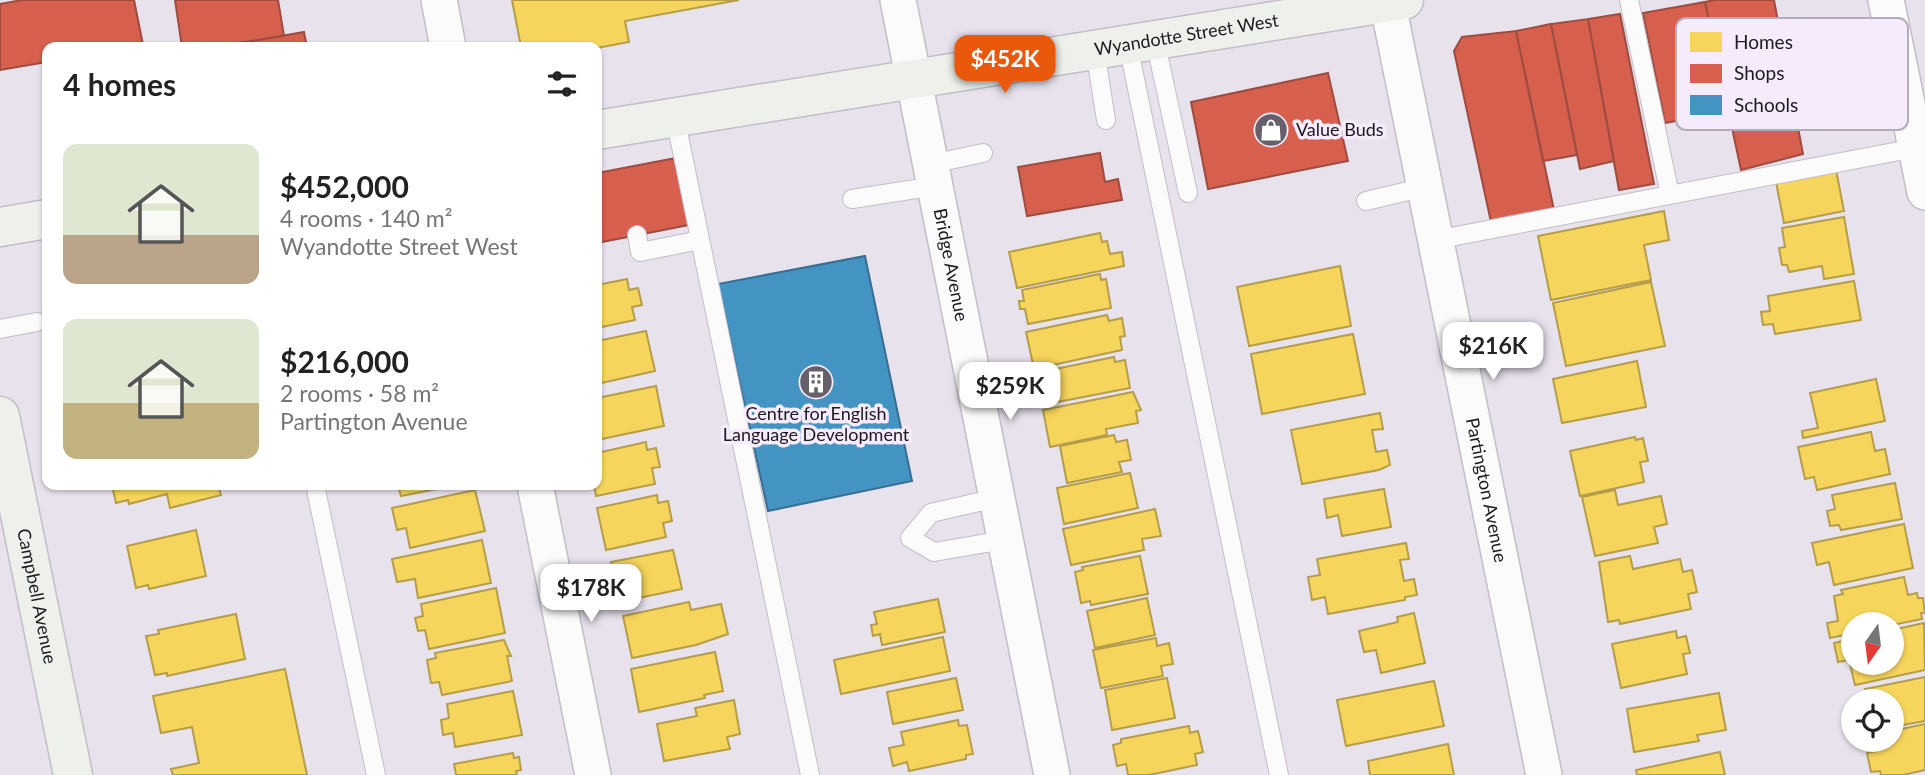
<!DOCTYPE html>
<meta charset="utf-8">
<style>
body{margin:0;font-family:Lato,sans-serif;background:#f6f6f6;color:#222;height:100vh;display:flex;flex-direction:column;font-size:26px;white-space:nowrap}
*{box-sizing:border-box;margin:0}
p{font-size:23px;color:#767676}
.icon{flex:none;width:38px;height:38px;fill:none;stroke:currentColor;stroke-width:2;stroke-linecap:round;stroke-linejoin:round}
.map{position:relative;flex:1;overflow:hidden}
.details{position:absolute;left:42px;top:42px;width:560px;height:448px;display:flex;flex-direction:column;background:#fff;border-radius:14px;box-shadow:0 2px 5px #0004}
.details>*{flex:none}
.needle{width:46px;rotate:194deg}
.controls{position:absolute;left:1841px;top:612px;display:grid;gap:14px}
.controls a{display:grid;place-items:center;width:63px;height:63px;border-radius:50%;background:#fff;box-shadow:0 2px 5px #0004;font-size:35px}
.price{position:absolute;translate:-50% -60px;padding:0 16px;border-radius:14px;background:#fff;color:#222;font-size:23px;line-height:46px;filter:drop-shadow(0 2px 4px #0008)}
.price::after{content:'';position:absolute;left:50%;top:42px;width:21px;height:16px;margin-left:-10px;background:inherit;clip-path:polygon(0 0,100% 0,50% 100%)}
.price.on{background:#ea580c;color:#fff}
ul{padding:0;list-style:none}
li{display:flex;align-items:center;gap:21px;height:175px;padding:0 21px}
li span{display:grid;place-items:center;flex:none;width:196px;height:140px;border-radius:14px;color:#555}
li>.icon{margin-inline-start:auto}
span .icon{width:84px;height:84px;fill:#fffc;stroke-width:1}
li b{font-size:30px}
h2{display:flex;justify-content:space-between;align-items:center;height:84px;padding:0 21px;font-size:30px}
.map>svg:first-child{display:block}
.homes{fill:#f6d55c;stroke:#b59d4a;stroke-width:2}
.shops{fill:#d6604d;stroke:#9e4b40;stroke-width:2}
.schools{fill:#4393c3;stroke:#386e92;stroke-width:2}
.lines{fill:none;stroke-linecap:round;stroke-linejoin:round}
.lane-casing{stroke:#c2bdc6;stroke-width:20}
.street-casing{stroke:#c2bdc6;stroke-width:38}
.secondary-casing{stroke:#c2bdc6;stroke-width:41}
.lane{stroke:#fcfbfc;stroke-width:18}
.street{stroke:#fcfbfc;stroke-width:35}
.secondary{stroke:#eef0ec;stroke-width:38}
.labels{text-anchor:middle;stroke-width:7;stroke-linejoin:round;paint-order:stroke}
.street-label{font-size:18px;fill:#1d1920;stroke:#f5ebfc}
.poi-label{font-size:18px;fill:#1d1920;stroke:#f5ebfc;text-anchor:start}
.key{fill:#f5ebfc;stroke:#b4acba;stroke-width:2}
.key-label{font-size:19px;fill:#1d1920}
</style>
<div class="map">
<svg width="1925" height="775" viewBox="0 0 1925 775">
<rect width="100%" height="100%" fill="#e8e2ed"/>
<!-- homes -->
<path class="homes" d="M512,0H739L625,21L629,42L597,48L521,47Z
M1836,170L1844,211L1784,223L1776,182Z
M1664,211L1669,240L1644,245L1651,280L1551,300L1538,236Z
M1844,217L1854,274L1824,279L1822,266L1789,272L1787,265H1782L1779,248L1785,247L1782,228Z
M1100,233L1102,242L1107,241L1110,254L1122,252L1124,266L1017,288L1009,252Z
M1340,266L1351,326L1249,346L1237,287Z
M1100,274L1101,280L1106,279L1111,308L1028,324L1025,309H1020L1019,301H1024L1022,290Z
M627,279L629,290L638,288L642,305L632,307L635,320L597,328V285Z
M1854,281L1861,320L1775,334L1773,324L1763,325L1761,312L1770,311L1768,296Z
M1651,282L1665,346L1566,366L1553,303Z
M1107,315L1109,321L1122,318L1125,336L1120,337L1122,350L1034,369L1026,332Z
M646,331L655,371L597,384V341Z
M1353,334L1365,394L1262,414L1251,354Z
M1114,357L1115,362L1125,360L1130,388L1042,405L1036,373Z
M1637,361L1646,407L1562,423L1553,379Z
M1876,379L1885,421L1803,438L1802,431L1818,428L1810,393Z
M656,386L664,426L597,440V398Z
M1133,392L1141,410L1136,411L1138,423L1106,429L1107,435L1050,447L1043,410Z
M1380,413L1383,429L1372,430L1376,452L1387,450L1390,465L1379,470L1302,484L1291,430Z
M1871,432L1875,451L1885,449L1890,474L1817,490L1814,477L1805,479L1798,447Z
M1114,435L1116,442L1127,440L1131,460L1119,462L1122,472L1067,483L1060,446Z
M1635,437L1636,440L1643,438L1648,461L1640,462L1644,482L1580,496L1570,451Z
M646,442L647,450L656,448L660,467L652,468L655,484L596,496L594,485H597V453Z
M1130,473L1138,508L1064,524L1057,488Z
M1895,483L1902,519L1841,530L1839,525L1830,526L1827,511L1835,509L1832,495Z
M112,485H218L221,495L170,508L167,494L129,504L128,500L116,503Z
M398,485H457L401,496Z
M1384,489L1391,527L1342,536L1338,515L1327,518L1324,499Z
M475,490L485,531L410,548L406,528L397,530L392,508Z
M1615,490L1618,505L1661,496L1667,524L1654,527L1658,543L1595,556L1582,497Z
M657,495L658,503L668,501L672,521L663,523L666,537L606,550L597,508Z
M1155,509L1161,536L1142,539L1144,550L1071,565L1063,529Z
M1904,524L1913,568L1834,585L1829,562L1817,565L1812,543Z
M196,530L206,576L149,589L148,585L136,588L127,546Z
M482,540L491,583L418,598L415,579L397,582L392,559Z
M1406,543L1409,559L1400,560L1404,581L1414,579L1417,595L1405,597V600L1328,614L1325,597L1312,600L1308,577L1320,575L1317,559Z
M673,550L682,589L619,602L611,562Z
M1140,556L1148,594L1091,605L1090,601L1081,603L1075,572L1083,570L1082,567Z
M1630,556L1633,569L1680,559L1683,572L1692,570L1697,592L1688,594L1691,609L1620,624L1619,620L1608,622L1599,562Z
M1904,577L1908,595L1917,593L1918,598H1923L1925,613H1921L1922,619L1892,625H1853V633L1830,638L1827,623L1838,621L1834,596L1843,594L1841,590Z
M496,588L505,633L429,649L425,630L418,631L415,618L423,616L421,604Z
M1147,598L1155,635L1095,648L1087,611Z
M938,599L945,632L882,645L880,634L873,636L871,625L877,624L874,612Z
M689,602L691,610L721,604L728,634L696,645L632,658L623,616Z
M1414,613L1425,663L1381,673L1376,650L1364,652L1359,631L1398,622L1397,617Z
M236,614L245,659L167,676V673L155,675L146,636L159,634L158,630Z
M1924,623L1925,670L1855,685L1849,660L1838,662L1834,643L1853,639V663H1892V630Z
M1676,631L1677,638L1686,636L1690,653L1683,654L1687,674L1621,688L1612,644Z
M943,637L950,671L841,694L834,660Z
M1156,638L1157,646L1169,643L1173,664L1161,666L1163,676L1101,688L1093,650Z
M504,640L511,656H507L512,681L442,695L439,682L431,683L427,660L436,658L435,653Z
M715,652L723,691L704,695L705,698L639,712L631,669Z
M285,669L307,775H173L171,769L199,763L192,727L161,733L153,696Z
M1925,677V721L1892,727V702H1868L1865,689Z
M956,678L963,710L893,724L887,692Z
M1167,678L1175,718L1112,730L1105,690Z
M1434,681L1444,726L1346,746L1337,700Z
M513,691L522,735L455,747L453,733L443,735L441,720L449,718L447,704Z
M1719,693L1726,730L1697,735L1699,741L1634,752L1627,709Z
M734,700L740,734L727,737L730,749L664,761L657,724L697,716L695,708Z
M958,720L959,726L967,725L973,754L966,755V759L909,771L907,762L893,766L889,748L904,745L901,732Z
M1925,724V770L1903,775H1881L1880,771L1871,772L1867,753L1876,751L1874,740H1892V731Z
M1189,726L1190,733L1198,731L1203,752L1195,754L1197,765L1149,775H1128L1126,764L1117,766L1113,745L1121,743V739Z
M1448,744L1454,775H1370L1368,761Z
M1720,752L1725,775H1637L1636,770Z
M513,753L514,758L519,757L521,770L516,771L517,775H456L454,764Z"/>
<!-- shops -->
<path class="shops" d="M22,0H134L143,45L130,47H47V62L0,70V4Z
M175,0H278L284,36L212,47H182Z
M1714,0H1774L1803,154L1741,170L1705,2Z
M1705,2L1729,111L1665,123L1643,13Z
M1620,14L1654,184L1619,190L1588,19Z
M1588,19L1614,161L1580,169L1551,24Z
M1551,24L1577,155L1543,161L1516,31Z
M1516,31L1554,210L1491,222L1454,51L1462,37Z
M304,32L307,47H255L253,41Z
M1328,73L1348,161L1208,189L1191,102Z
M1100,153L1105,182L1118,179L1122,200L1027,216L1018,167Z
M676,158L689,225L597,243V173Z"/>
<!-- schools -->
<path class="schools" d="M865,256L912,481L768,511L718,284Z"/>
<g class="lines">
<!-- lane casing -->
<g class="lane-casing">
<path id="lane" d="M1629,0L1670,195
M1155,40L1188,193
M1128,45L1279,775
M1095,50L1106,120
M1844,100L1904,87
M675,117L810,775
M931,164L983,153
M852,199L935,186
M1366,201L1425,187
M637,235L640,252L700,240
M1435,240L1920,147
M0,329L37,322
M315,485L376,775
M996,498L931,513L910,538L934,552L1004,540"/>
</g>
<!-- street casing -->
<g class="street-casing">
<g id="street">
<path d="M439,0L448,47"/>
<path id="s1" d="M898,0L1052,775"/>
<path id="s2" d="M1387,0L1544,775"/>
<path d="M1886,0L1925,192"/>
<path d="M535,485L593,775"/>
</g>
</g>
<!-- secondary casing -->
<g class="secondary-casing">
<g id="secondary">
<path id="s3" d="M597,130L1404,0"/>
<path d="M0,227L47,219"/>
<path id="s4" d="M0,416L73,775"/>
</g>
</g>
<!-- lane -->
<use href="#lane" class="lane"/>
<!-- street -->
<use href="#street" class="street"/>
<!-- secondary -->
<use href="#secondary" class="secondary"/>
</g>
<!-- icons -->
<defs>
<g id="shop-disc" transform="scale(1.75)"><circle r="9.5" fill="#645f68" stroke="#f5ebfc"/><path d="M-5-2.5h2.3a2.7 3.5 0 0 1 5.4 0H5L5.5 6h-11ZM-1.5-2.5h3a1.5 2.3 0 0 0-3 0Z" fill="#fff"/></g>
<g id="building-disc" transform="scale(1.75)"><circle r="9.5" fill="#645f68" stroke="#f5ebfc"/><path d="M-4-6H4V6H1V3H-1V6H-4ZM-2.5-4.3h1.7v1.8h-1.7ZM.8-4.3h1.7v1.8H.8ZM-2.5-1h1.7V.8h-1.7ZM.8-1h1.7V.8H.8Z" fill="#fff"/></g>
</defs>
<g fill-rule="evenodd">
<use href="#shop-disc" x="1271" y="130"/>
<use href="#building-disc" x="816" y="382"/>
</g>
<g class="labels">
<!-- street labels -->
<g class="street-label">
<text dy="6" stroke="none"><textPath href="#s3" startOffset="597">Wyandotte Street West</textPath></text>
<text dy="6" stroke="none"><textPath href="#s1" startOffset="270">Bridge Avenue</textPath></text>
<text dy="6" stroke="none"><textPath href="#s2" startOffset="500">Partington Avenue</textPath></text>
<text dy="6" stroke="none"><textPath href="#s4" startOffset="184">Campbell Avenue</textPath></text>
</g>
<!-- poi labels -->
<g class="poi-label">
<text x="1296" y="136">Value Buds</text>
<text x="816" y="420" text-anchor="middle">Centre for English<tspan x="816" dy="21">Language Development</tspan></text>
</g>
</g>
<!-- legend -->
<rect x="1676" y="18" width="232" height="112" rx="10" class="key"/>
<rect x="1690" y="32" width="32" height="20" fill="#f6d55c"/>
<rect x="1690" y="64" width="32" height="19" fill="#d6604d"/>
<rect x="1690" y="95" width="32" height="20" fill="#4393c3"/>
<g class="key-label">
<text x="1734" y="49">Homes</text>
<text x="1734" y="80">Shops</text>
<text x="1734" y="112">Schools</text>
</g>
</svg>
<div class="controls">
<a><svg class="needle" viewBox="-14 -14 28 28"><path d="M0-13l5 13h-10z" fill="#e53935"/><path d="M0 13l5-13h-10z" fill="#767676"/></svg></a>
<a><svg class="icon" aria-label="locate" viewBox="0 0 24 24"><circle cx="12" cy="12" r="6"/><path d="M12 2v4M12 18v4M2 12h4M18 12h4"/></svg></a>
</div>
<b class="price on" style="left:1005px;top:95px">$452K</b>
<b class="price" style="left:1493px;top:382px">$216K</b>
<b class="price" style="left:1010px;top:422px">$259K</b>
<b class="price" style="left:591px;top:624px">$178K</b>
<section class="details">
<h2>4 homes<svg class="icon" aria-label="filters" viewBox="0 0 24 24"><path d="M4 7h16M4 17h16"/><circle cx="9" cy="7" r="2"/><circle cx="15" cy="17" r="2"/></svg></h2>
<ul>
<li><span style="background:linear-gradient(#dfe7d0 65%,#b9a48a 0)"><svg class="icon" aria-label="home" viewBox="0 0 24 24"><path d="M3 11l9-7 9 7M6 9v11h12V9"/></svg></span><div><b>$452,000</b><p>4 rooms · 140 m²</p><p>Wyandotte Street West</p></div></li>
<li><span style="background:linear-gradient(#dfe7d0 60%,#c2b280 0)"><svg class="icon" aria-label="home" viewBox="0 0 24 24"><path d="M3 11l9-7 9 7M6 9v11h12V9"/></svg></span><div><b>$216,000</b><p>2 rooms · 58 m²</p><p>Partington Avenue</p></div></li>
</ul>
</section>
</div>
